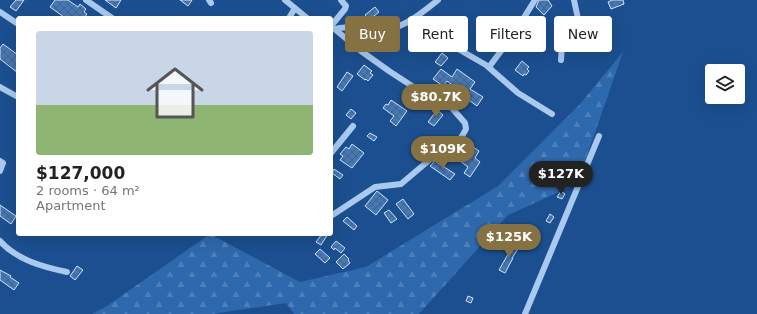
<!DOCTYPE html>
<meta charset="utf-8">
<style>
body{margin:0;font-family:"DejaVu Sans",sans-serif;background:#f2f2f2;color:#222;height:100vh;display:flex;flex-direction:column;font-size:15px;white-space:nowrap}
*{box-sizing:border-box;margin:0}
p{font-size:13px;color:#767676}
.icon{flex:none;width:22px;height:22px;fill:none;stroke:currentColor;stroke-width:2;stroke-linecap:round;stroke-linejoin:round}
.map{position:relative;flex:1;overflow:hidden}
.sheet{position:absolute;left:16px;top:16px;width:317px;height:220px;display:flex;flex-direction:column;background:#fff;border-radius:4px;box-shadow:0 4px 16px #0002}
.sheet>*{flex:none}
.top-card{position:absolute;left:345px;top:16px;width:352px;height:36px;display:flex;gap:8px}
.fabs{position:absolute;left:705px;top:64px;display:grid;gap:8px}
.fabs a{display:grid;place-items:center;width:40px;height:40px;border-radius:4px;background:#fff;box-shadow:0 4px 16px #0002;font-size:20px}
.price{position:absolute;translate:-50% -34px;padding:0 9px;border-radius:14px;background:#857141;color:#fff;font-size:13px;line-height:26px;filter:drop-shadow(0 1px 2px #0008)}
.price::after{content:'';position:absolute;left:50%;top:24px;width:12px;height:9px;margin-left:-6px;background:inherit;clip-path:polygon(0 0,100% 0,50% 100%)}
.price.selected{background:#222;color:#fff}
ul{padding:0;list-style:none}
li{display:grid;align-content:center;gap:8px;height:212px;padding:0 20px}
li span{display:grid;place-items:center;height:124px;border-radius:4px;color:#555}
li>.icon{margin-inline-start:auto}
span .icon{width:72px;height:72px;fill:#fffc;stroke-width:1}
li b{font-size:17px}
.pill{padding:0 14px;border-radius:4px;background:#fff;box-shadow:0 4px 16px #0002;font-size:14px;line-height:36px}
.pill.selected{background:#857141;color:#fff}
.map>svg:first-child{display:block}
.forest{fill:url(#forest-firs)}
.building{fill:url(#building-cross-hatch);stroke:#cfe3fa}
.lines{fill:none;stroke-linecap:round;stroke-linejoin:round}
.minor{stroke:#a9c9ee;stroke-width:6}
</style>
<div class="map">
<svg width="757" height="314" viewBox="0 0 757 314">
<defs>
<pattern id="forest-firs" width="22" height="20" patternUnits="userSpaceOnUse"><rect width="22" height="20" fill="#2e69ad"/><path d="M5 1l3.5 6h-7zM16 11l3.5 6h-7z" fill="#4d80b9"/></pattern>
<pattern id="building-cross-hatch" width="8" height="8" patternUnits="userSpaceOnUse"><rect width="8" height="8" fill="#4478b7"/><path d="M0 0l8 8M0 8l8-8" fill="none" stroke="#486282"/></pattern>
</defs>
<rect width="100%" height="100%" fill="#1b4f8f"/>
<!-- forest -->
<path class="forest" d="M623,52L577,184L508,215L419,314H294L286,303L211,314H92L107,306L210,234L300,282L366,267L498,186L580,104Z"/>
<!-- building -->
<path class="building" d="M16,0H24L16,11L10,7Z
M55,0H68L78,7L80,4L86,9L84,12L87,14L84,18H67L64,16V17L50,7Z
M105,0H121L116,8Z
M180,0H192L188,6Z
M539,0H548L552,6L544,15L536,7Z
M612,0H623L624,4L611,9L608,2Z
M375,7L379,12L369,20L365,15Z
M386,34L394,39L390,45L383,39Z
M3,44L18,55V73L0,59V48Z
M442,53L448,58L441,66L435,62Z
M522,61L529,67L527,69L529,71L526,75L524,74L523,76L515,70Z
M364,65L372,71L370,73L373,75L368,81L366,79L365,80L357,74Z
M441,69L452,77L457,69L475,82L470,89L483,97L477,106L466,98L468,96L447,81L443,86L433,79Z
M347,72L353,76L342,91L337,87Z
M391,100L407,111L396,126L390,121L394,116L383,108L386,104L388,105Z
M351,109L356,113L351,119L346,115Z
M437,110L443,115L434,126L428,122Z
M370,133L377,137L374,141L367,136Z
M352,144L364,153L352,168L340,160L343,156L340,154L346,147L349,149Z
M472,146L479,151L475,158L480,162L470,177L464,173L468,167L460,161Z
M435,161L455,174L450,180L430,166Z
M334,169L343,175L340,179L332,173Z
M377,191L388,200L376,215L365,206Z
M561,191L565,194L562,199L557,197Z
M403,199L414,214L408,219L396,204Z
M0,205L16,216L11,224L0,216Z
M389,210L397,219L391,223L384,213Z
M550,214L554,217L550,223L546,221Z
M347,217L357,226L354,230L343,221Z
M322,234H328L321,245L316,242Z
M336,241L345,248L341,253L335,248L334,250L331,247Z
M515,242L520,246L512,258H513L505,273L499,270Z
M320,249L330,258L325,263L315,254Z
M344,254L349,259L348,260L350,263L343,269L336,262Z
M77,266L83,270L75,280L70,276Z
M0,270L11,276L10,277L19,283L14,290L0,280Z
M468,296L473,298L471,303L466,301Z"/>
<g class="lines">
<!-- minor -->
<path class="minor" d="M86,0L112,18
M209,0L211,3
M285,0L307,18
M0,12L18,24
M419,15L423,24L439,38L486,65L518,93L552,114
M289,18L295,8
M335,29C347,25 357,30 369,31C398,33 417,17 438,0
M561,60L562,44L570,33L578,19L574,0
M489,67L513,35L535,0
M0,87L18,97
M331,153L353,126
M0,161L3,163L0,171
M331,216L375,187L401,184L440,151C454,147 460,141 466,129L465,123L451,107L435,94L412,86L389,71L361,51L331,26L345,9L346,6L341,0
M0,241C17,260 43,267 67,272
M525,314L599,136"/>
</g>
</svg>
<div class="fabs">
<a><svg class="icon" aria-label="layers" viewBox="0 0 24 24"><path d="M12 4l9 5-9 5-9-5zM3 14l9 5 9-5"/></svg></a>
</div>
<b class="price" style="left:436px;top:118px">$80.7K</b>
<b class="price" style="left:443px;top:170px">$109K</b>
<b class="price selected" style="left:561px;top:195px">$127K</b>
<b class="price" style="left:509px;top:258px">$125K</b>
<div class="top-card">
<a class="pill selected">Buy</a>
<a class="pill">Rent</a>
<a class="pill">Filters</a>
<a class="pill">New</a>
</div>
<section class="sheet">
<ul>
<li><span style="background:linear-gradient(#c9d6e8 60%,#8fb573 0)"><svg class="icon" aria-label="home" viewBox="0 0 24 24"><path d="M3 11l9-7 9 7M6 9v11h12V9"/></svg></span><div><b>$127,000</b><p>2 rooms · 64 m²</p><p>Apartment</p></div></li>
</ul>
</section>
</div>
